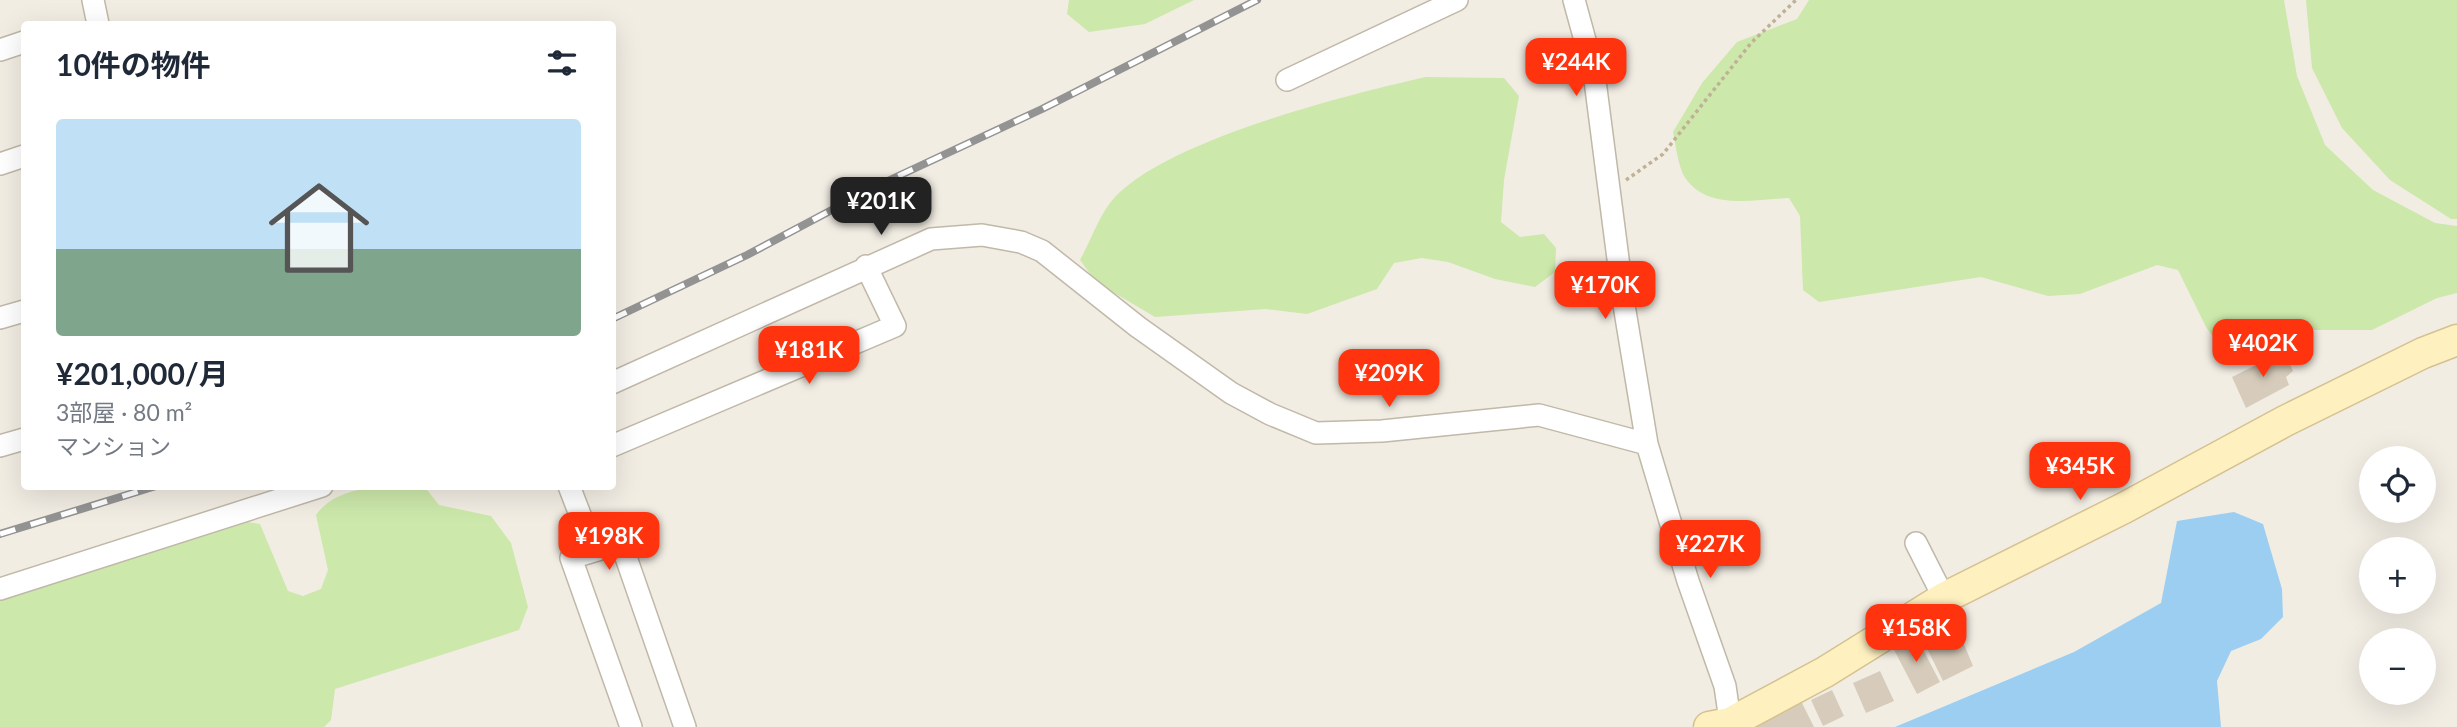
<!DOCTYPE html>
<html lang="ja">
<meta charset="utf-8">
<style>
body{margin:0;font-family:Lato,"Noto Sans JP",sans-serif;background:#f2f2f3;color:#1f2937;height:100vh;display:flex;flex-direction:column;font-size:26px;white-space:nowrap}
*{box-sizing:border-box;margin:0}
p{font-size:23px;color:#747a83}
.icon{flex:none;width:38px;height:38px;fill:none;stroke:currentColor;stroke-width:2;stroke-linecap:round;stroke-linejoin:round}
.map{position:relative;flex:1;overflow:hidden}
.details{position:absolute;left:21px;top:21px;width:595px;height:469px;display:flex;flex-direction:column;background:#fff;border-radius:7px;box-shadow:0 7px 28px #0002}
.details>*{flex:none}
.controls{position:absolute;left:2359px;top:446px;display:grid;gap:14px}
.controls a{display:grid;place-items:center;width:77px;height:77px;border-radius:50%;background:#fff;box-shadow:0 7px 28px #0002;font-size:35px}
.price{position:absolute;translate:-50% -60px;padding:0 16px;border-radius:14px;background:#ff330d;color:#fff;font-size:23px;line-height:46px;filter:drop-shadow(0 2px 4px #0008)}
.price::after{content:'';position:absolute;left:50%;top:42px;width:21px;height:16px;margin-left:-10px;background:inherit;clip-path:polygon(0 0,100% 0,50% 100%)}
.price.current{background:#222;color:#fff}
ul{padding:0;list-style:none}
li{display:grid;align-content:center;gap:14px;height:371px;padding:0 35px}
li+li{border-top:2px solid #e0e1e3}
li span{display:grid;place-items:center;height:217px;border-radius:7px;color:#555}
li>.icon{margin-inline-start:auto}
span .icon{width:126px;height:126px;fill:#fffc;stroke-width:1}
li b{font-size:30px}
h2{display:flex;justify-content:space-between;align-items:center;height:84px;padding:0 35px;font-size:30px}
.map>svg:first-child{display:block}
.green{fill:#cce8aa}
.water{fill:#9ccef2}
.building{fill:#d7ccbb}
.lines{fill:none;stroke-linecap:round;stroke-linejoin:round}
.street-casing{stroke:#c0b8a8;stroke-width:24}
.secondary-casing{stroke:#d4c291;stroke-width:33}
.path{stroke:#c0b196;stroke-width:3.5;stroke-dasharray:3.5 3.5;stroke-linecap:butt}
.street{stroke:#fff;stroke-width:21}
.secondary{stroke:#fff0c0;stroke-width:30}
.rail-casing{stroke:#939393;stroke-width:8}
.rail{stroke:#fff;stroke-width:5;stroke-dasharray:16;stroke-linecap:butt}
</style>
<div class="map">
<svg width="2457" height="727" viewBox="0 0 2457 727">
<rect width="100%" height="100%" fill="#f2ede3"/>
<!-- green -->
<path class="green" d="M1069,0H1194L1145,24L1089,32L1067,14Z
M1809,0H2284L2297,76L2325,145L2373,190L2435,223L2457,226V293L2437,298L2372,330H2305L2249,354L2224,351L2206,327L2178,270L2157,265L2080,294L2048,296L1981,277L1819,302L1803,290L1800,216L1789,198C1756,199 1709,211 1686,179C1678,168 1676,145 1673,132L1702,83L1737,42L1797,19Z
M2306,0H2457V219H2451L2390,180L2342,128L2312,68Z
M1426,77L1504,78L1519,96L1504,180L1501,222L1520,237L1544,234L1556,248L1555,272L1535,287L1495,279L1448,262L1422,258L1394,263L1377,289L1307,314L1266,309L1155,317L1096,282L1080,260C1090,242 1098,219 1110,203C1157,142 1350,94 1426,77Z
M424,486L439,505L491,516L511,543L528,607L519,630L335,689L331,720L324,727H0V600L248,522L260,524L288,591L303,596L321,589L328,570L316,515C338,483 390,486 424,486Z"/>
<!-- water -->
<path class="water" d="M2234,512L2263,524L2282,589L2283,617L2261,639L2231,651L2217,681L2221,727H1895L2074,652L2161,603L2177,521Z"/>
<!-- building -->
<path class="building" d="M2284,351L2293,371L2286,377L2289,385L2246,408L2232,377Z
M1954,620L1973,666L1943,681L1921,636Z
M1915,634L1940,682L1917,694L1892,646Z
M1880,671L1894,701L1866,713L1853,683Z
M1832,690L1844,716L1823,726L1811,700Z
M1801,701L1814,727H1751Z"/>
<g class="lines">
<!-- street casing -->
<g class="street-casing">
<path id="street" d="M93,0L98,24
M1574,0L1594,73L1624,305L1647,444L1688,581L1725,686L1731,727
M0,50L24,42
M1287,80L1457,0
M0,164L24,156
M0,318L24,311
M612,383L931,239L982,235L1021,242L1042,251L1138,327L1231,393L1270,414L1316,433L1382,431L1539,415L1647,444
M0,446L24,439
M612,446L895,326L866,266
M569,486L594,551
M1916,543L1944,598
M0,589L322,486
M631,727L571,558L621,543L685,727"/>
</g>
<!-- secondary casing -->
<g class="secondary-casing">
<path id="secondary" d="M1709,727L1730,723L1825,672L1944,598L2124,508L2285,421L2423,353L2457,340"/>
</g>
<!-- path -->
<path class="path" d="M1626,180L1663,154L1751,43L1796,0"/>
<!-- street -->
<use href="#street" class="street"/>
<!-- secondary -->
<use href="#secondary" class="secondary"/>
<!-- rail casing -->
<g class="rail-casing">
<path id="rail" d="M612,319L747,255L877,186L1042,109L1257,0
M0,534L156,486"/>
</g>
<!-- rail -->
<use href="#rail" class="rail"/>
</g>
</svg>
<div class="controls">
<a><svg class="icon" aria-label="locate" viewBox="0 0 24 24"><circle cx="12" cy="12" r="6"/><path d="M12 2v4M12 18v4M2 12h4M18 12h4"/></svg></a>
<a>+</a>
<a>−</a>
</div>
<b class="price" style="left:1576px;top:98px">¥244K</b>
<b class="price current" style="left:881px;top:237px">¥201K</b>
<b class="price" style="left:1605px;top:321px">¥170K</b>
<b class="price" style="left:2263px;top:379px">¥402K</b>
<b class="price" style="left:809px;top:386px">¥181K</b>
<b class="price" style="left:1389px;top:409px">¥209K</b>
<b class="price" style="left:2080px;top:502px">¥345K</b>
<b class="price" style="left:609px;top:572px">¥198K</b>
<b class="price" style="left:1710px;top:580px">¥227K</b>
<b class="price" style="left:1916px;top:664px">¥158K</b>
<section class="details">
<h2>10件の物件<svg class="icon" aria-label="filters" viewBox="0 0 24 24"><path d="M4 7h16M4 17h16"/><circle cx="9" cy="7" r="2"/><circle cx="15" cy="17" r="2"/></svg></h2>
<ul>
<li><span style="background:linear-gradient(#bfe0f5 60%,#7fa58c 0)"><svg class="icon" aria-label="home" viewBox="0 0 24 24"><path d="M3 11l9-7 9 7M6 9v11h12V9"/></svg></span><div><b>¥201,000/月</b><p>3部屋 · 80 m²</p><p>マンション</p></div></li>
</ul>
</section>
</div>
